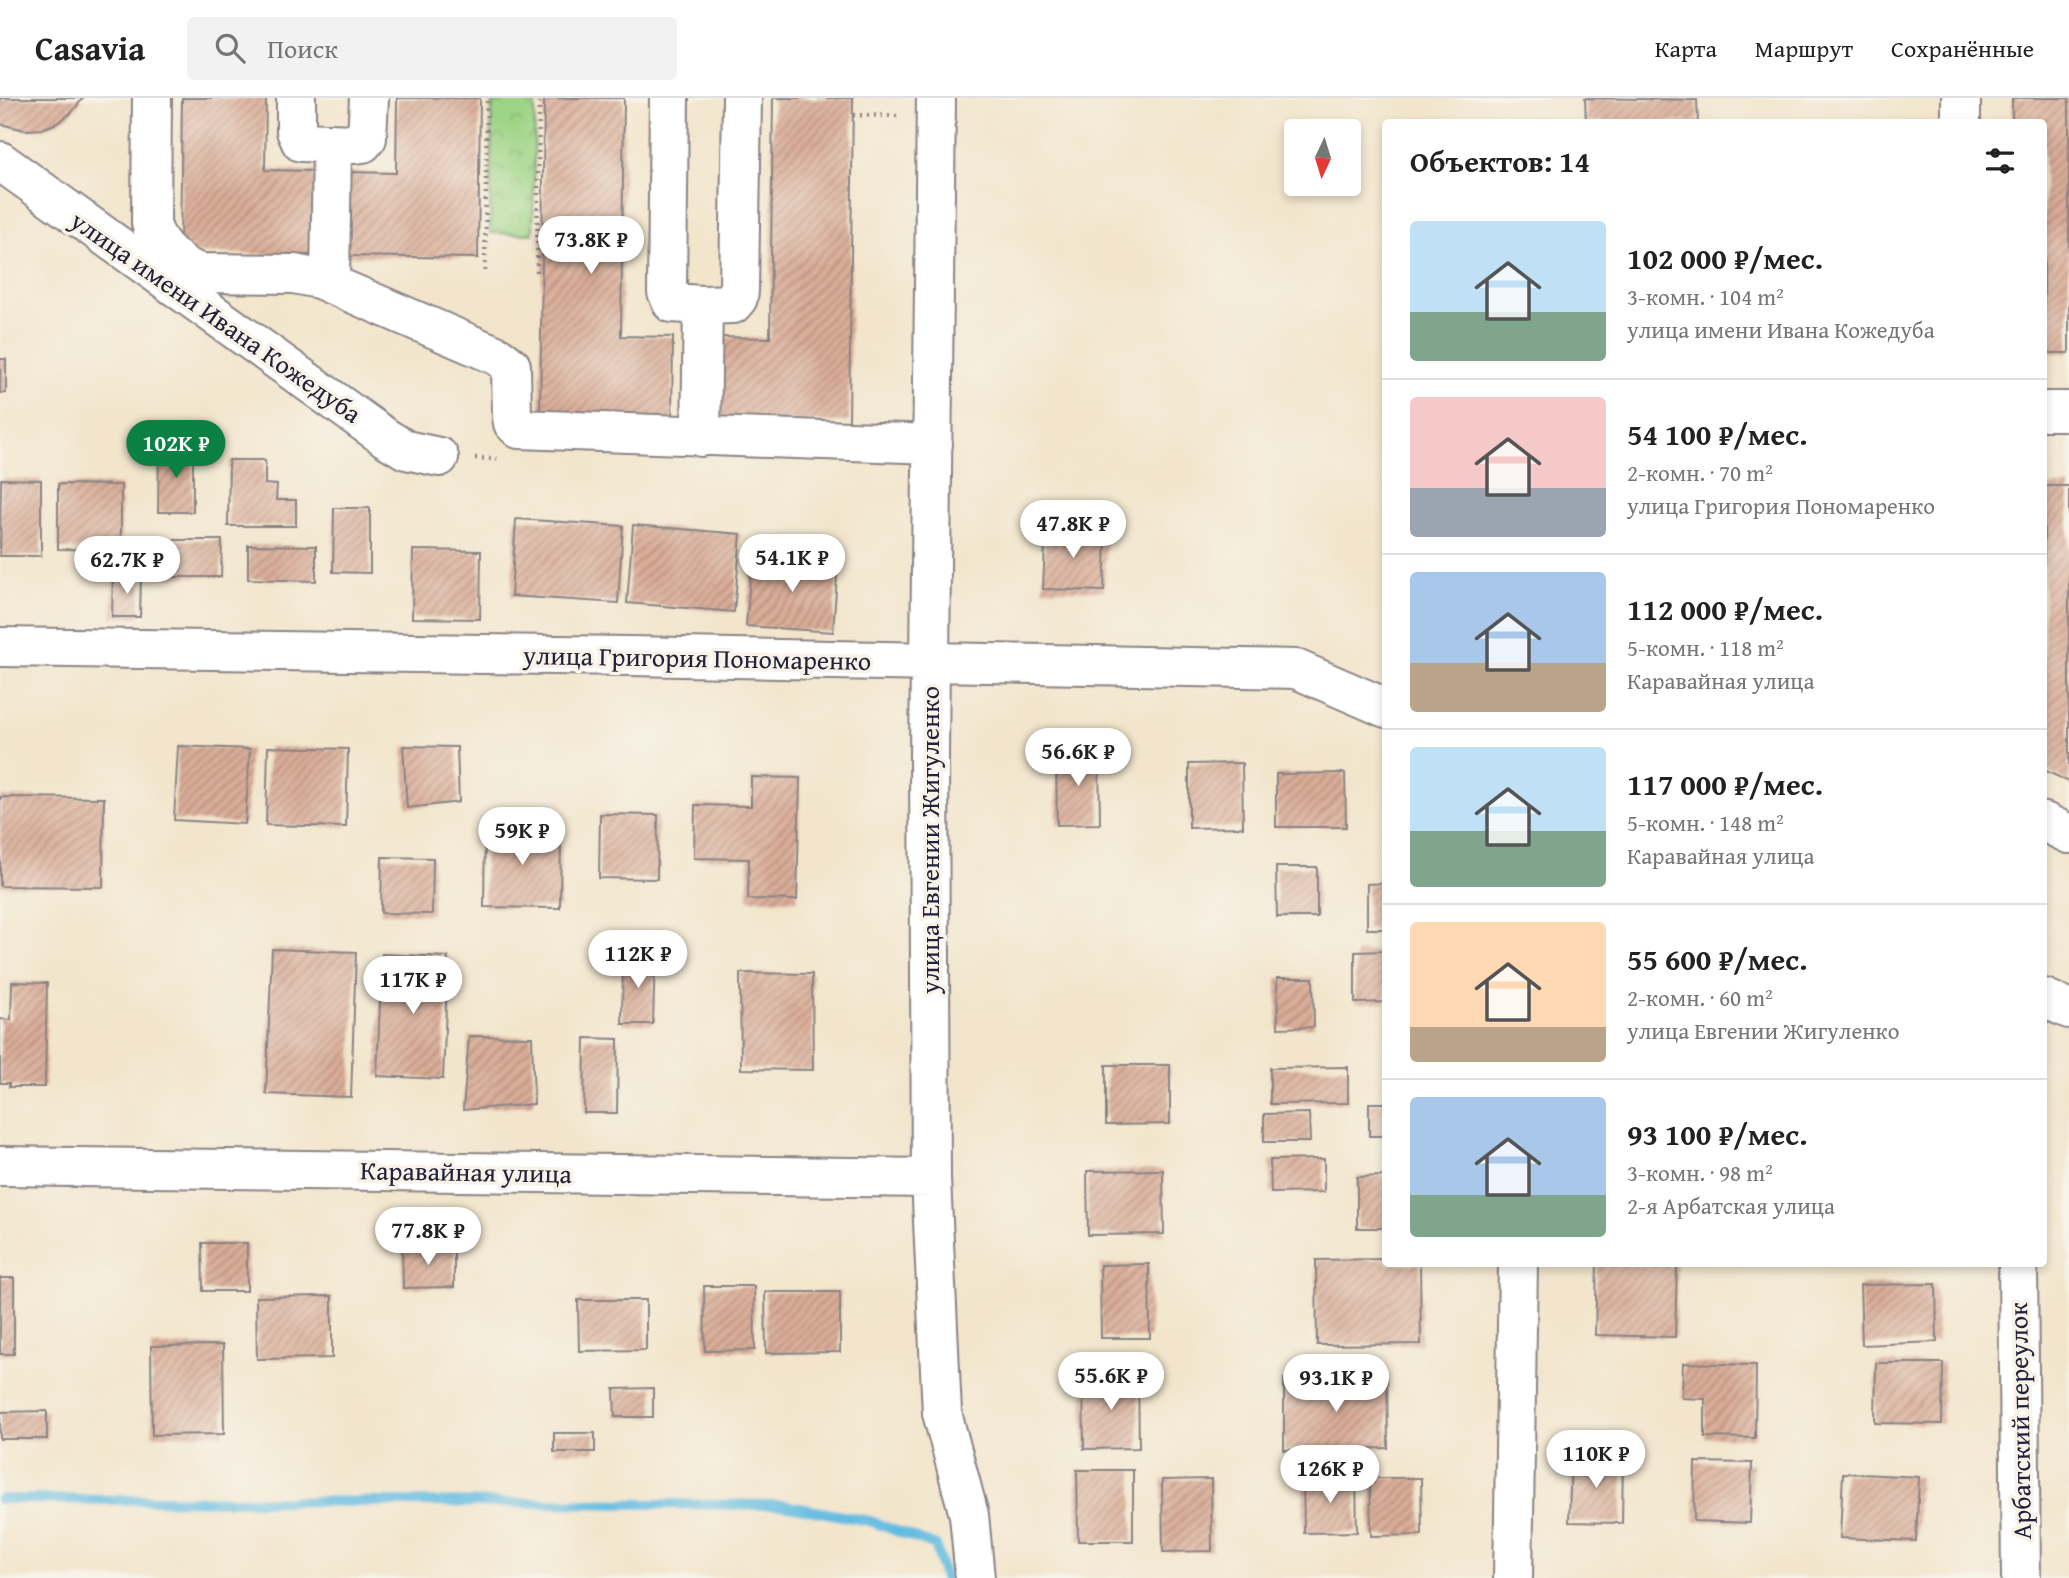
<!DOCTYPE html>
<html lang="ru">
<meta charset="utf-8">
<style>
body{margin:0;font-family:"Gentium Book Plus",serif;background:#f2f2f2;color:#222;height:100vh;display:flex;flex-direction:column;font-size:26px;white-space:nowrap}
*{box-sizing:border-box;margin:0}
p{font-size:23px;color:#767676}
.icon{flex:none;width:38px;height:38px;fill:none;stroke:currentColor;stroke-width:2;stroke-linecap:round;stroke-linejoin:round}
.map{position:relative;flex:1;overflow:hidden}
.details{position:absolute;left:1382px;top:21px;width:665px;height:1148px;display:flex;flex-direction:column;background:#fff;border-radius:7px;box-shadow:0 4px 10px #0003}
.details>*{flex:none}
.needle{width:46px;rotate:184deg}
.fabs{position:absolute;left:1284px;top:21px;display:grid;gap:14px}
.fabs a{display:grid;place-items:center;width:77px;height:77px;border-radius:7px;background:#fff;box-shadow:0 4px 10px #0003;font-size:35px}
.price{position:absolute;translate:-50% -60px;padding:0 16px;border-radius:24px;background:#fff;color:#222;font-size:23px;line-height:46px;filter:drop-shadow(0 2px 4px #0008)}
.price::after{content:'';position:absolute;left:50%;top:42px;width:21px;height:16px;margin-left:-10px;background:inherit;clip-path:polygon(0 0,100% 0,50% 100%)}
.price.current{background:#0b8043;color:#fff}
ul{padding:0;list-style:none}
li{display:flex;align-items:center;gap:21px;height:175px;padding:0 28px}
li+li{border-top:2px solid #e0e0e0}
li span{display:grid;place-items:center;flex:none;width:196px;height:140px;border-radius:7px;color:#555}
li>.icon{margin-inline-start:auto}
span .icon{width:84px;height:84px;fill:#fffc;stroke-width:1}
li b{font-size:30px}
h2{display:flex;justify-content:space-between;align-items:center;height:84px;padding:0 28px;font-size:30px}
header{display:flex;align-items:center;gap:42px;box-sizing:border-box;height:98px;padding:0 35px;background:#fff;border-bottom:2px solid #e0e0e0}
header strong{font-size:33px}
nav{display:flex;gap:38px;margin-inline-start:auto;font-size:24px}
.search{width:490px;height:63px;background:#f2f2f2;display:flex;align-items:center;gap:18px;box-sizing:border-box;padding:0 24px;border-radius:7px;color:#767676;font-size:26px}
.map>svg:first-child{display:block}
.park{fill:url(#park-crowns);stroke:#607b60;stroke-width:2}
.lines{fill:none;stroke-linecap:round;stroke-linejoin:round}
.stream{stroke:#64bce1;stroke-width:10}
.building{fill:url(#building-hatch)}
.minor-casing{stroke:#8a8484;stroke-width:42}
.path{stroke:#8a8484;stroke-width:4.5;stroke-dasharray:2 5;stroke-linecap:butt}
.minor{stroke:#fff;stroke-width:38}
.labels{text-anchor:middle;stroke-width:7;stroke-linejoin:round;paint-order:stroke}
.street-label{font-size:26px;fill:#22223b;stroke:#f7f3e8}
</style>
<header>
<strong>Casavia</strong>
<div class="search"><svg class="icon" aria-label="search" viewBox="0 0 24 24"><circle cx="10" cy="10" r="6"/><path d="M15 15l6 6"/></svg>Поиск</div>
<nav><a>Карта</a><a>Маршрут</a><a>Сохранённые</a></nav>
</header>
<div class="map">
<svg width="2069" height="1480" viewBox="0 0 2069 1480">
<defs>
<pattern id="park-crowns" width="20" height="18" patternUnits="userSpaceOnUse" patternTransform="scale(1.75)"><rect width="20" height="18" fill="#9ed486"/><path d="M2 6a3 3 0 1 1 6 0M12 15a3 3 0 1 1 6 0" fill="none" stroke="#88b675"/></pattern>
<pattern id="building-hatch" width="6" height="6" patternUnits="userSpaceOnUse" patternTransform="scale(1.75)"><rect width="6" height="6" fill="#daad98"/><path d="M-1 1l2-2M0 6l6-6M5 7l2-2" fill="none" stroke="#b08c7d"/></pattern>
</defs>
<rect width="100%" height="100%" fill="#f7f3e8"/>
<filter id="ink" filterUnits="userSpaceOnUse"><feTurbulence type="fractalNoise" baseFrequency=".0143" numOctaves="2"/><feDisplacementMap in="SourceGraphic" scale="14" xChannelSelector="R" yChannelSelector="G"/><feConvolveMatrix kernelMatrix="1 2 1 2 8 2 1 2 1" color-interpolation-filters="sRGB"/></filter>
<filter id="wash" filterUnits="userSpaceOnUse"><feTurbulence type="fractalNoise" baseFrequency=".00686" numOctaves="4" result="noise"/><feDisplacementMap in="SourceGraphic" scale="28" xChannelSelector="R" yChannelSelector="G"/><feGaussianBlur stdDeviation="1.57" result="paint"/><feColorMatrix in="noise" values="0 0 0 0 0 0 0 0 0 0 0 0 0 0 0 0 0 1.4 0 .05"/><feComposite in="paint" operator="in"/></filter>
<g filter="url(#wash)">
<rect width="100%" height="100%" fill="#f2e5cc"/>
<!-- park -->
<path class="park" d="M492,0H535L533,136L490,135Z"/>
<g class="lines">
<!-- stream -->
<path class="stream" d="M0,1401L783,1407L870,1423L936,1448L944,1480"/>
</g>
<g id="blocks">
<!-- building -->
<path class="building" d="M0,0H83L71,15L57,25L42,31L25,32L0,26Z
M182,0H266L265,72L315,73L314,157L180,155Z
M397,0H480L478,160L345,158L346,74L396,75Z
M544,0H624L621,238L673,239L672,322L540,320Z
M773,0H853L849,324L717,323V239L770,240Z
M1585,0L1697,2L1698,24H1586Z
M2012,0H2069V255H2044V24H2012Z
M0,261H6V295H0Z
M159,349L193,350V414H158Z
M229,362H265V386L277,387L276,402H296V428H228Z
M1,381L41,382V458H0Z
M58,386L121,387V452L58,451Z
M2044,388H2069V684L2044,672Z
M334,410H370V475L333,474Z
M516,421L623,428L618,505L511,498Z
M1046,424L1074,425L1073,440L1106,441L1104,493L1043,491Z
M633,427L741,436L734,514L627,505Z
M164,442H222L221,479H163Z
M248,447L316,448V483L248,481Z
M413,452L481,453L480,521L412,520Z
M752,457L838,464L833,534L746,528Z
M113,476H141L140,519H112Z
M178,648L250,651L245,726L174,722Z
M403,648L457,649L459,704L407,710Z
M268,649L348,651L346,729L266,727Z
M1099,652L1100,726L1057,727L1056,653Z
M1242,665L1243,729L1189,730V666Z
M1345,675L1346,729H1276V676Z
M751,679L800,680L797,802L748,801L749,761L694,760L695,707L751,708Z
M0,699L104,700L103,789L0,788Z
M600,716L658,717L657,781L599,780Z
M485,728L561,729L560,810L484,809Z
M382,759L433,760L432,816L381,815Z
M1276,769H1317V819H1277Z
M1386,785V831H1367V786Z
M272,851L356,854L351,999L266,996Z
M1386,853V904L1355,905V854Z
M382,856L448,859L443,981L377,978Z
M623,857L655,858L653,926H622Z
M740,875L812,876L813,972L741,971Z
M1277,880H1313L1314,929L1278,930Z
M12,884L47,885L45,989H9V985H0V921L11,922Z
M469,938L532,939L534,1006L463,1012Z
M585,940L618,941L617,1015H584Z
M1106,967H1170V1026L1106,1027Z
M1348,969V1005L1270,1006V970Z
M1369,1005H1386V1038H1369Z
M1309,1015L1310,1044H1264V1016Z
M1324,1061V1094L1271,1095L1270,1062Z
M1163,1072L1164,1136L1088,1137L1087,1073Z
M1386,1078V1130H1357V1079Z
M202,1145H247V1193H203Z
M402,1148H454V1189L403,1190Z
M1386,1161V1166H1420L1421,1246L1317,1247L1316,1162Z
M1149,1166L1150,1240H1101L1100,1167Z
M1597,1166H1677L1675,1239L1595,1237Z
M0,1180H14V1256H0Z
M1936,1186L1937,1244L1862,1247L1860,1187Z
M704,1188H754L755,1252L705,1253Z
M765,1194H840V1254L766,1255Z
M332,1198V1260L257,1261L256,1199Z
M578,1202H646V1252L579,1253Z
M223,1247L224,1336L152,1337L151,1248Z
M1683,1265L1756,1267L1755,1340L1705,1339V1301L1682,1300Z
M1876,1265H1943L1942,1326L1875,1325Z
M1138,1278L1139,1350L1084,1351L1083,1279Z
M1387,1280L1388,1350L1284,1352V1281Z
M653,1290V1319H615L614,1291Z
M47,1313V1341H0V1314Z
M554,1335H595V1354H554Z
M1571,1358L1623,1359L1622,1425L1569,1424Z
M1695,1364L1752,1365L1750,1425L1694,1423Z
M1077,1372H1133V1443H1078Z
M1843,1375L1919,1379L1916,1443L1840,1440Z
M1356,1379L1357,1434L1304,1435L1303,1380Z
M1370,1380H1421L1422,1437L1371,1438Z
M1211,1381L1212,1453L1163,1454L1162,1382Z"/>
</g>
</g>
<g filter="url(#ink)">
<use href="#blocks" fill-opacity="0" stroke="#8a8484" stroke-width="2"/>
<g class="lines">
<!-- minor casing -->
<g class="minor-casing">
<path id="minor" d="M152,0L151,125C155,146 181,171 202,175L294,176L319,181L498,258L511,268L512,319L513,325L519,331L933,346
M296,0V33L301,44L355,46L363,45L367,40L369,0
M669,0L667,194L672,205L703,207
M936,0L929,658L931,1080L942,1315L969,1417L975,1480
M1961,0V24
M0,63L386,340L406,352L439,359
M330,186L332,45
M2044,313H2069
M701,339L703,207L733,206L738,200L739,193L742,0
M0,549L630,558L1296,571L1386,610
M2044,724L2069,736
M2044,900L2069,911
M0,1068L931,1080
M2018,1166L2021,1480
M1513,1480L1518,1166"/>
</g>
<!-- path -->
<path class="path" d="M853,17L901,18
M485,173L487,0
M537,174L539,0
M475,360L497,361"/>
<!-- minor -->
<use href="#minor" class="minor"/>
</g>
</g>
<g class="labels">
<!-- street labels -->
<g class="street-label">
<text transform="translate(216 219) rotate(35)" y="9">улица имени Ивана Кожедуба</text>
<text transform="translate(697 560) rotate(1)" y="9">улица Григория Пономаренко</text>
<text transform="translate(930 742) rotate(-90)" y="9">улица Евгении Жигуленко</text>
<text transform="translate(466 1074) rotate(1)" y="9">Каравайная улица</text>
<text transform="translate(2020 1323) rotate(-91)" y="9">Арбатский переулок</text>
</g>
</g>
</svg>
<div class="fabs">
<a><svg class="needle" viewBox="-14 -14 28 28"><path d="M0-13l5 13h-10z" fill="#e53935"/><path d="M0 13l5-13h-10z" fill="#767676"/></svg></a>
</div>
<b class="price" style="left:591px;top:178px">73.8K ₽</b>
<b class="price current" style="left:176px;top:382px">102K ₽</b>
<b class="price" style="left:1073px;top:462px">47.8K ₽</b>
<b class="price" style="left:792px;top:496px">54.1K ₽</b>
<b class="price" style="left:127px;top:498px">62.7K ₽</b>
<b class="price" style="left:1078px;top:690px">56.6K ₽</b>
<b class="price" style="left:522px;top:769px">59K ₽</b>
<b class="price" style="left:638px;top:892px">112K ₽</b>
<b class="price" style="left:413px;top:918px">117K ₽</b>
<b class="price" style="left:428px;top:1169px">77.8K ₽</b>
<b class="price" style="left:1111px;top:1314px">55.6K ₽</b>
<b class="price" style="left:1336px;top:1316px">93.1K ₽</b>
<b class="price" style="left:1596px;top:1392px">110K ₽</b>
<b class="price" style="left:1330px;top:1407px">126K ₽</b>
<section class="details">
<h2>Объектов: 14<svg class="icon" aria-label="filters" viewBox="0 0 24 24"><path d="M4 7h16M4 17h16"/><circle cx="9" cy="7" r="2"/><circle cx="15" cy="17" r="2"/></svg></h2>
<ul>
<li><span style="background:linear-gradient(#bfe0f5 65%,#7fa58c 0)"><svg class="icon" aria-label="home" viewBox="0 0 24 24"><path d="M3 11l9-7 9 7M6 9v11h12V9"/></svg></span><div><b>102 000 ₽/мес.</b><p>3-комн. · 104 m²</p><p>улица имени Ивана Кожедуба</p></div></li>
<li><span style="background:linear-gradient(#f6c9c9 65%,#9aa5b1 0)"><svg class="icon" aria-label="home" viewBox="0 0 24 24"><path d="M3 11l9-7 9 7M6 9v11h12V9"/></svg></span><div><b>54 100 ₽/мес.</b><p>2-комн. · 70 m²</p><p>улица Григория Пономаренко</p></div></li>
<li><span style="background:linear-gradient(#a9c7e8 65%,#b9a48a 0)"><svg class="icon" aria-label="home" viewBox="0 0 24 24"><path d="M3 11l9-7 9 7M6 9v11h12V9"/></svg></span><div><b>112 000 ₽/мес.</b><p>5-комн. · 118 m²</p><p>Каравайная улица</p></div></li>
<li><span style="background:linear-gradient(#bfe0f5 60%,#7fa58c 0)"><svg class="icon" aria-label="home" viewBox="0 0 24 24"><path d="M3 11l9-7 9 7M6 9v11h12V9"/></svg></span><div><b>117 000 ₽/мес.</b><p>5-комн. · 148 m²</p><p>Каравайная улица</p></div></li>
<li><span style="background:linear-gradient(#ffd9b3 75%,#b9a48a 0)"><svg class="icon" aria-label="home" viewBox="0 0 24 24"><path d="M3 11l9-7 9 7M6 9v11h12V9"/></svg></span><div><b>55 600 ₽/мес.</b><p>2-комн. · 60 m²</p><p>улица Евгении Жигуленко</p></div></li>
<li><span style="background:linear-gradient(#a9c7e8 70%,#7fa58c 0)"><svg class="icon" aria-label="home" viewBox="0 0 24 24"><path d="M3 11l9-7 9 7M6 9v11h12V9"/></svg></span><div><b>93 100 ₽/мес.</b><p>3-комн. · 98 m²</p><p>2-я Арбатская улица</p></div></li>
</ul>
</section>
</div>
